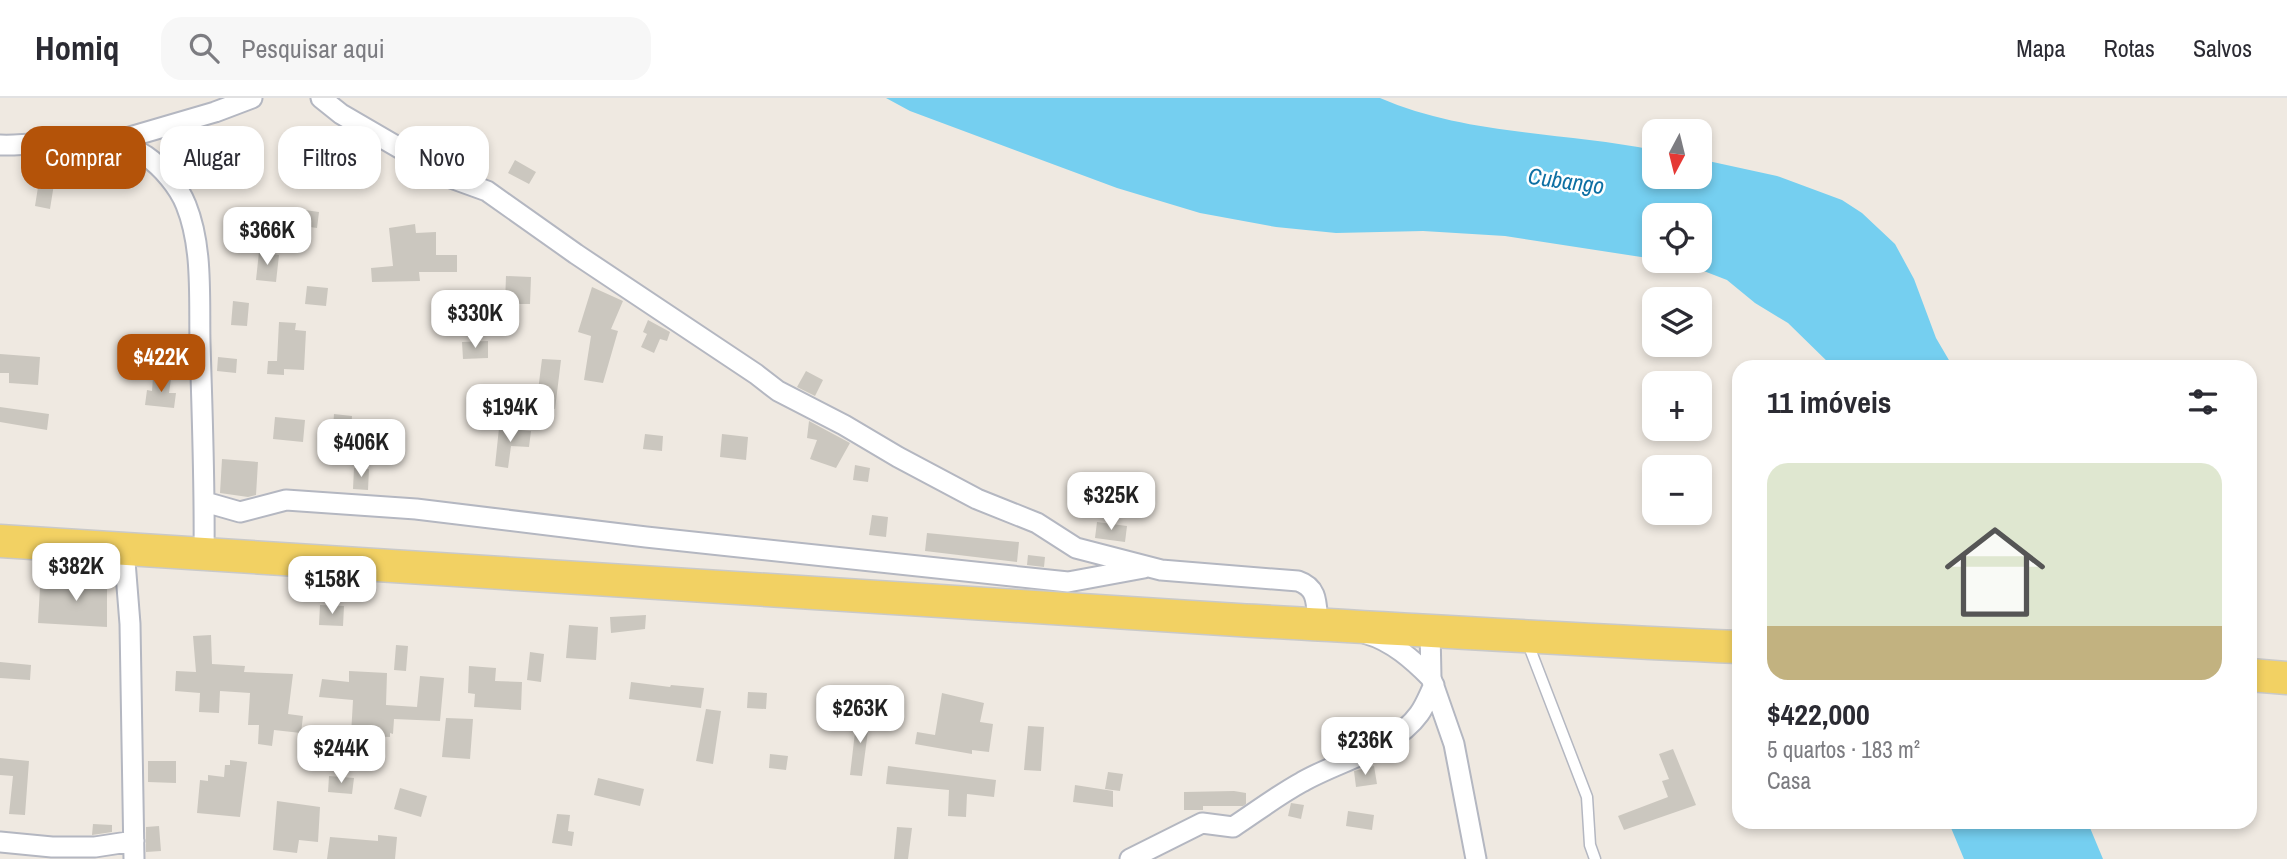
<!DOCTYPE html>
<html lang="pt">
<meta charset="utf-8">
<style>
body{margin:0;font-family:"Archivo Narrow",sans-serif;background:#f7f7f7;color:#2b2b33;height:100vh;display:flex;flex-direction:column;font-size:26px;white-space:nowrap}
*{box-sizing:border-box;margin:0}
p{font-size:23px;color:#7c7c81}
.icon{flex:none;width:38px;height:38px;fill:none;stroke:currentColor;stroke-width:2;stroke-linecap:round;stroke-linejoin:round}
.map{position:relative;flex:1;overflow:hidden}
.sheet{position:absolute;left:1732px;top:262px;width:525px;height:469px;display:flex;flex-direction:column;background:#fff;border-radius:21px;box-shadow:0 4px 10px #0003}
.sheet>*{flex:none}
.guide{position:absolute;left:21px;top:28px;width:665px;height:63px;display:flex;gap:14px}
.needle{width:46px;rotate:187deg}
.buttons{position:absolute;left:1642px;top:21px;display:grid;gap:14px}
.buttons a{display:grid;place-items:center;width:70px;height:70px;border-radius:14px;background:#fff;box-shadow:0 4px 10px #0003;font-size:35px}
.price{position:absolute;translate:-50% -60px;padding:0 16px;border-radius:14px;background:#fff;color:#222;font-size:23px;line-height:46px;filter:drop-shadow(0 2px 4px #0008)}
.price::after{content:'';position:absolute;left:50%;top:42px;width:21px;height:16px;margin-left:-10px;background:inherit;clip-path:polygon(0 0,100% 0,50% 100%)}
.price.current{background:#b45309;color:#fff}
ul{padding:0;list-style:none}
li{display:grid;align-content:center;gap:14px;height:371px;padding:0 35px}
li span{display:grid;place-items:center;height:217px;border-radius:21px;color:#555}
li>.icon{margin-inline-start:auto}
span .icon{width:126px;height:126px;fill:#fffc;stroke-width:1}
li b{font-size:30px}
h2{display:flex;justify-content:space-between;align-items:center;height:84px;padding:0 35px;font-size:30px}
.tag{padding:0 24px;border-radius:21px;background:#fff;box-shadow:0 4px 10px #0003;font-size:24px;line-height:63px}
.tag.current{background:#b45309;color:#fff}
header{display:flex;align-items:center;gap:42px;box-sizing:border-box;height:98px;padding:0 35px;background:#fff;border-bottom:2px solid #e1e1e2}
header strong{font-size:33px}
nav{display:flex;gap:38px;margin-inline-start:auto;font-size:24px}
.search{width:490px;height:63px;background:#f7f7f7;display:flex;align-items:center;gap:18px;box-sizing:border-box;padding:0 24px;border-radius:21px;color:#7c7c81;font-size:26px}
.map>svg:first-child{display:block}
.water{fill:#75cff0}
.building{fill:#cbc7bf}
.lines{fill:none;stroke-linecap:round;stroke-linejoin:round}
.service-casing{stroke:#b4b7c1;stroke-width:13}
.minor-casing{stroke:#b4b7c1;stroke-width:23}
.primary-casing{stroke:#c9c9c9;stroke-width:35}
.service{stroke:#fff;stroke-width:10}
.minor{stroke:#fff;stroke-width:19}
.primary{stroke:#f2d163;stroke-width:32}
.labels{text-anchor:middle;stroke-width:5;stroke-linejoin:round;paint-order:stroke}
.water-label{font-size:23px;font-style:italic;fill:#0d6fa3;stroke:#fff}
</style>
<header>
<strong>Homiq</strong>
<div class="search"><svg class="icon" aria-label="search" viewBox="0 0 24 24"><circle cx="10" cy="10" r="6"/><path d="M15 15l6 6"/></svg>Pesquisar aqui</div>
<nav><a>Mapa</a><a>Rotas</a><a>Salvos</a></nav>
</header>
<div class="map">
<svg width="2287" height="761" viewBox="0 0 2287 761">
<rect width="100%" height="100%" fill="#efe9e1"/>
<!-- water -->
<path class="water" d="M886,0H1380C1465,37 1563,34 1654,52V79H1699V61L1777,78L1842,102L1862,115L1895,146L1914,181L1936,240L1953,269H1833L1788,225L1755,205L1727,182L1696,170L1662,163H1699V117H1654V161L1505,138L1423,133L1336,135L1276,129L1200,115L1117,90L910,13Z
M1949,725H2088L2103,761H1964Z"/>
<!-- building -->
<path class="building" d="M515,62L536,74L529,86L508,75Z
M39,83L54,86L50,111L35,108Z
M305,112L319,114L317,130L303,128Z
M415,126L416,135L436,134V157H457V174H419L420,183L372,184L371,170L393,168L389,130Z
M259,154L279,157L276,184L256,182Z
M506,178L531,179L530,206H505Z
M307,188L328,190L326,208L305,206Z
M592,189L623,203L611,231L618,233L603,285L584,282L591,238L578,234Z
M233,203L249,205L247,228L231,227Z
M480,205L492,209L485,219H481L476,214L477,207Z
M648,222L670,234L667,243L660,241L654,255L641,249L647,236L643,234Z
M279,224L296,225L295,232L306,233L304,272L284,271V277L267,276L268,263H277Z
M488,243V260L463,261L462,244Z
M0,256L40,259L38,287L9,285V275H0Z
M218,259L237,261L236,275L217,273Z
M542,261L561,262L555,311L536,308Z
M806,273L823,282L815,298L797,289Z
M153,279L171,281L169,295H176L174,310L145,307L147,292L152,293Z
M0,309L49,316L47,332L0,324Z
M334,316L352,318L351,332L333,330Z
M275,319L305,322L303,344L273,341Z
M809,323L850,345L836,370L810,361L817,342L807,340Z
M499,330L531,333L529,349L511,348L508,370L495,368Z
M645,336L663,338L662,353L643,351Z
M722,336L748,339L746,362L720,359Z
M222,361L258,364L256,397L248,399L220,395Z
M855,367L870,370L868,384L853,382Z
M354,370L369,371L368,392L353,391Z
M872,417L888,419L886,439L869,437Z
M1097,424L1127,428L1125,444L1095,440Z
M927,435L1019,444L1017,464L925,453Z
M1028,457L1045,459L1044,469L1027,467Z
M86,475H107V529L38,525L40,489H52V484L86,485Z
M320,507L344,508L343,528L319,527Z
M646,517L645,531L611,535L610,519Z
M569,527L598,529L596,562L566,560Z
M211,537L212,566L245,568L244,574L293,576L288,616L303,618L301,635L274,632L272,648L258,646L259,627H248L250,595L220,593L219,615L199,614L200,595L175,593L176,573L196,574L193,538Z
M396,547L408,548L406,573L394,572Z
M530,554L544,556L541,584L527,582Z
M0,564L31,567L30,582L0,580Z
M469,568L496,570L495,583L522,584L521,612L474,609L475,596L468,595Z
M349,573L387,575L386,607L417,609L420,578L444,580L440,623L394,621L393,636L390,635V639L351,637L353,602L319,599L322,581L349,584Z
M631,584L670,589L671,587L704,590L701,610L629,601Z
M748,594L767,595L766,611L747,610Z
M942,595L984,605L980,624L993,626L989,654L972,652V656L915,646L917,634L935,637Z
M706,611L721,613L713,666L696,663Z
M857,617L870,618L862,678L850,677Z
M446,620L473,621L470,661L442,659Z
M1028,628L1044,629L1041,673L1024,672Z
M1673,651L1696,707L1624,732L1618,718L1668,699L1662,683L1669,681L1659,656Z
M770,656L788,658L786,672L769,670Z
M0,660L29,663L25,717L9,716L13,678L0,677Z
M230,662L247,664L240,719L197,715L200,682L208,683V677L224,679L225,667H230Z
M148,663H176V685L148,684Z
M888,668L996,682L994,699L967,696L966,719L948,718L949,692L886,686Z
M1374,668L1377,686L1356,689L1354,673Z
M1108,674L1123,676L1120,693L1105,691Z
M329,678L354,680L352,696L328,694Z
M598,680L644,691L640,708L594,697Z
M1075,687L1113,693V709L1073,704Z
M400,690L427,698L421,719L394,711Z
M1234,693L1246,695V706L1243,708H1203V712H1184V694Z
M277,703L320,709L318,744L299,742L297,755L273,752Z
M1291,705L1304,707L1301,721L1288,718Z
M1348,713L1374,717L1372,732L1346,728Z
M557,716L570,717L568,733L574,734L572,748L552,745Z
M93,726L112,727V734L92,737Z
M159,728L161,753L146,754V729Z
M897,729L912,730L908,761H894Z
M378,737L397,739L395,761H327L330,739L378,743Z"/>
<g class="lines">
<!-- service casing -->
<g class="service-casing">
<path id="service" d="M1527,543L1587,699L1590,747L1595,761"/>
</g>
<!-- minor casing -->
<g class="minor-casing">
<path id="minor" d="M321,0L341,16L451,80L487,93L576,156L756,276L778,293L844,327L898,359L977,401L1037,425L1076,450L1161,472L1298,483C1319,490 1316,507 1318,527
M109,45L215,14L252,0
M0,47C45,49 105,32 146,58C162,69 179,89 186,107C203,149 199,200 200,244C202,314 205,385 204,456
M205,404L240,414L286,402L416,411L646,439L1068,484L1144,470
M124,451L130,526L134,761
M1430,532L1431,580L1454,646L1476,761
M1367,536C1392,543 1413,562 1431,580
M0,744L52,749H95L134,743
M1130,761L1202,725L1233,729C1256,714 1278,697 1302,684C1338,663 1394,651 1419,616C1425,608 1429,597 1434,587"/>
</g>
<!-- primary casing -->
<g class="primary-casing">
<path id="primary" d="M0,443L1238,522C1405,531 1572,542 1740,549
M2250,577L2287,580"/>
</g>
<!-- service -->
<use href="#service" class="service"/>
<!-- minor -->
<use href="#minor" class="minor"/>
<!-- primary -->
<use href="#primary" class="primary"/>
</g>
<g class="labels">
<!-- water labels -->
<g class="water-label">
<text transform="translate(1566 83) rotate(8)" y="8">Cubango</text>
</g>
</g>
</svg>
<div class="buttons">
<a><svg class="needle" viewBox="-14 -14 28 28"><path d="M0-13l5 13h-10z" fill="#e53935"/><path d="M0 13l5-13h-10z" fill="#7c7c81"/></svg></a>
<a><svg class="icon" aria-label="locate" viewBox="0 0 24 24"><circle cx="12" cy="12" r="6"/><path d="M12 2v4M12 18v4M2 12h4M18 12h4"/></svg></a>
<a><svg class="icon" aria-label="layers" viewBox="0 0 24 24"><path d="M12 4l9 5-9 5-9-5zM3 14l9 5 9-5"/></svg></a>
<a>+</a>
<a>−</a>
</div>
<b class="price" style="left:267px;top:169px">$366K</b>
<b class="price" style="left:475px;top:252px">$330K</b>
<b class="price current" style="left:161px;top:296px">$422K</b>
<b class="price" style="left:510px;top:346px">$194K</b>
<b class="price" style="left:361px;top:381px">$406K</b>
<b class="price" style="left:1111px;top:434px">$325K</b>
<b class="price" style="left:76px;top:505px">$382K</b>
<b class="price" style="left:332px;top:518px">$158K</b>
<b class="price" style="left:860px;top:647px">$263K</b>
<b class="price" style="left:1365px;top:679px">$236K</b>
<b class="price" style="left:341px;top:687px">$244K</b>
<div class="guide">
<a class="tag current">Comprar</a>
<a class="tag">Alugar</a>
<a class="tag">Filtros</a>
<a class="tag">Novo</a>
</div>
<section class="sheet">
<h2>11 imóveis<svg class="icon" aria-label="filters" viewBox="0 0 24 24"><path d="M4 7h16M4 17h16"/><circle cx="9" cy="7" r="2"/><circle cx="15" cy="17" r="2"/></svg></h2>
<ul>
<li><span style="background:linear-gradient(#dfe7d0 75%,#c2b280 0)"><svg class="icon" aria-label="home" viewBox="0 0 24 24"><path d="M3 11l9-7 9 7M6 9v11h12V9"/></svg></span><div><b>$422,000</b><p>5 quartos · 183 m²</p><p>Casa</p></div></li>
</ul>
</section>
</div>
